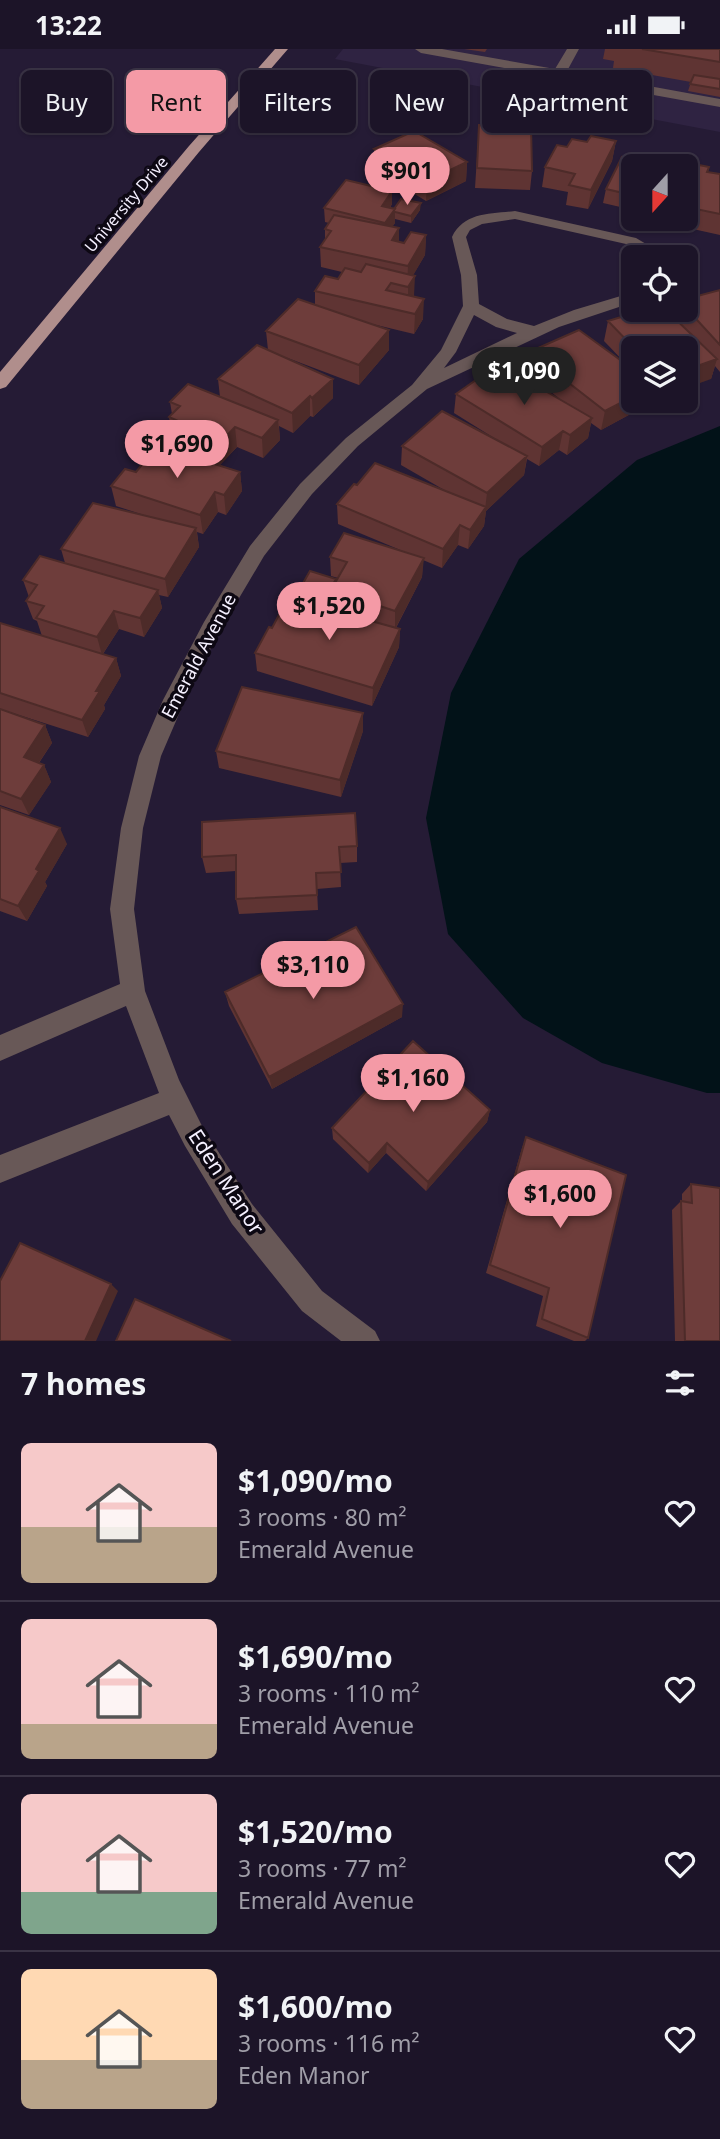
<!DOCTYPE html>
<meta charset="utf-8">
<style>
body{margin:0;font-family:"Noto Sans",sans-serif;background:#292134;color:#f1f3f6;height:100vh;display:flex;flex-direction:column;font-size:26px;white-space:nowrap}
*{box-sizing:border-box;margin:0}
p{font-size:23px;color:#a09ea8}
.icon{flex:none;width:38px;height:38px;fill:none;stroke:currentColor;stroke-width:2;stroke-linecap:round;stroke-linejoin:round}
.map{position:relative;height:1292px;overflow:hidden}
.details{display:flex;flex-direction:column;background:#1c1428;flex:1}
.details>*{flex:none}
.guide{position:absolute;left:21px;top:21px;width:679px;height:63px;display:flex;gap:14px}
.needle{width:46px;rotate:201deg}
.controls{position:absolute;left:621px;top:105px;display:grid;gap:14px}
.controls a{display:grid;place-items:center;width:77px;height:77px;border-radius:10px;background:#1c1428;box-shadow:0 2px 5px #0004,0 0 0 2px #3a3345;font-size:35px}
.price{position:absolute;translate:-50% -60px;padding:0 16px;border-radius:24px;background:#f49aa6;color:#111;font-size:23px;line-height:46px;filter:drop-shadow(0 2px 4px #0008)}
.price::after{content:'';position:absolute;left:50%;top:42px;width:21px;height:16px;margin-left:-10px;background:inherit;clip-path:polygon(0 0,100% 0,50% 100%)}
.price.on{background:#222;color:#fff}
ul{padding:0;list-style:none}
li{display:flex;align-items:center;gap:21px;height:175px;padding:0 21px}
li+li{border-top:2px solid #3a3345}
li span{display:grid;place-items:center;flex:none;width:196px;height:140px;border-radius:10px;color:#555}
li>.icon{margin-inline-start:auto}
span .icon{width:84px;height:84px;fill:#fffc;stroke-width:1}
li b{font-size:30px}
h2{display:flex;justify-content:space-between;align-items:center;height:84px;padding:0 21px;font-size:30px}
.chip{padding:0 24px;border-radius:10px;background:#1c1428;box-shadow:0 2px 5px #0004,0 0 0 2px #3a3345;font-size:24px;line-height:63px}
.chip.on{background:#f49aa6;color:#111}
.status{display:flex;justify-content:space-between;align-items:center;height:49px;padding:0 35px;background:#1c1428;direction:ltr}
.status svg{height:19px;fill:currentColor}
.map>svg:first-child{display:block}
.built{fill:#2f2342}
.water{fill:#021218}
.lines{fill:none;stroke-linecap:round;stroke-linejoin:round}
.minor{fill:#685857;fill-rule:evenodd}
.major{fill:#b08e8c;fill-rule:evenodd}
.wall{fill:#5f3433}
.shaded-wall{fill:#4d2b29}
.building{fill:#6e3d3b;stroke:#4d2b29;stroke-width:2}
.labels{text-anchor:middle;stroke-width:7;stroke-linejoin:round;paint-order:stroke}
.far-street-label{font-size:16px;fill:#f5f0ff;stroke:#0d0813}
.street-label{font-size:18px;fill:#f5f0ff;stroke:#0d0813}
.near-street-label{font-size:21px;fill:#f5f0ff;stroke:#0d0813}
</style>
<div class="status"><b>13:22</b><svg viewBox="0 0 49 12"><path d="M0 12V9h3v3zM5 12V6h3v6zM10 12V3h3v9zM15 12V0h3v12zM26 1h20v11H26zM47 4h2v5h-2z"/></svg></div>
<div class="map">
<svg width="720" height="1292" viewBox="0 0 720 1292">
<rect width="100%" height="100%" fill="#251b35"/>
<!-- built -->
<path class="built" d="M343,0H720V83L335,10Z"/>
<!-- water -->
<path class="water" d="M720,377V1044H707L602,1014L523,969L448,885L426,769L451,644L519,510L637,411Z"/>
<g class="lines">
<!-- minor -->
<path class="minor" d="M415,0H442L555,20L567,0H579L567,22L720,50V58L421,4Z
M515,162L636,189L668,208H649L626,195L515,170L482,175L470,181L466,188L477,226L479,255L507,270L534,277L574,261L634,243V253L559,278L427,340L358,397L312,445L264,507L219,583L185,651L161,707L143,779L134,860L145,942L179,1031L203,1079L252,1155L322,1242L375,1282L380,1292H341L302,1262L232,1175L185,1097L169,1066L0,1134V1106L159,1044L126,957L0,1012V986L120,935L110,860L121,779L139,707L163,651L204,573L250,497L300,435L346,389L412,336L441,301L463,257L461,226L452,188C464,163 490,165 515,162ZM474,266L496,278L517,284L444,319L456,303Z"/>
<!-- major -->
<path class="major" d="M275,0H288L199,103L6,338L0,340V323L189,97Z"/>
</g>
<!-- wall -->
<path class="wall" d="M464,0H487L485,3Z
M605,0H720V48L688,42L691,33L613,19L614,12L603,10Z
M479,76L532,122L530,141L475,139Z
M616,92L612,112L588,160L566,156L568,143L542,138L545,118L567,98L587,93Z
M374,100L467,113L466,132L426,152L374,120Z
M634,117V154H632L629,160L603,154L606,140Z
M709,118L708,123L720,125V186L666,174L667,170H686V120Z
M392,155L390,159L420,161L411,174L395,170V174L392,178L399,179V193L404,194L426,186L425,206L413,226L414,248L423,270L414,285L368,274L389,301L359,336L285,308L333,330V349L313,368L310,367L293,384L279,377L280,391L263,409L237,398L220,416L240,423L242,442L226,466L218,463L203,485L197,483L199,498L168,548L159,546L162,559L144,588L119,580L103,605L116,609L121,627L104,656L105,660L88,688L0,660V574L42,587L37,572L33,570L26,552L29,548L23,531L65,514L61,500L150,468L116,457L111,437L136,423L179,404L176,390L172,388L169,368L172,365L170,353L220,348L218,330L268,301L266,282L315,256V242L338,230L342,223L321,218L320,198L325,190V180L329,174L325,173L324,159Z
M720,241V323L715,317L711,330L686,299H634V352L649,355L601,381L591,374L588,389L567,406L559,401L539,417L527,410L524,426L486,462L484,477L468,500L458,496L442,519L423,511L422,528L396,579L400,580L399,598L372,657L257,622L255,604L272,579L345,565L332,560L331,545L324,558L298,550V543L336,533L338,529L331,527L330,508L405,503L338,475L337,455L357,436L446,442L401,416L402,397L494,389L454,364L456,345L481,334L566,355L526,323L529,303L628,317L604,292L608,272L674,269L676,261H686V250Z
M0,660L45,676L52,694L39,714L44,716L51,733L29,766L0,756Z
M363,664V682L341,748L219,719L216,702Z
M0,758L67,795L45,833L47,837L27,872L0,862Z
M202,773L357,797V813L340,814L341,838L317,840L318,861L239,865L236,850V822L206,824L202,808Z
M225,943L402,968L272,1040L229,957Z
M490,1061L487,1073L426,1142L386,1104L368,1124L333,1090L332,1079Z
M526,1088L588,1289L585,1292H574L536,1277L543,1247L486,1224L522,1099Z
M691,1135L720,1292H675L672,1161L681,1152H682V1145Z"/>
<!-- shaded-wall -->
<path class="shaded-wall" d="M616,92L612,112L588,160L591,141Z
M467,113L466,132L426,152L427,132Z
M392,142V155L381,171L382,157Z
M634,143L632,154L629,160L632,146Z
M421,154L420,161L411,174V167Z
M395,160V174L385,188V174Z
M399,179V199L392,191Z
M426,186L425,206L407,237L408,217Z
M415,227L414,247L408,258V238Z
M424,250L423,270L414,285L415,265Z
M389,281V301L359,336V316Z
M717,310L711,330L686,339V321Z
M333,330V349L313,368L312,349Z
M310,347V367L293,384L292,364Z
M634,347V352H649V355L601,381L605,362Z
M592,369L588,389L567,406L570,386Z
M278,371L280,391L263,409L262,389Z
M235,378L237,398L216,420L214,400Z
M563,382L559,401L539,417L542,398Z
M527,407L524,426L486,462L484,477L468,500L470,481L485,461L487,444Z
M240,423L242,442L226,466L224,446Z
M215,443L218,463L203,485L200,466Z
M460,476L458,496L442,519L443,500Z
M196,479L199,498L168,548L165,530Z
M424,509L422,528L395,580V562Z
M336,530V537L331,541V545L324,558V551Z
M158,541L162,559L144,588L140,569Z
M114,562L119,580L102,606L97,588Z
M400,580L399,598L372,657L373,639Z
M116,609L121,627L104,656L105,660L88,688L82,671L96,642Z
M363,664V682L341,748L340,731Z
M45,676L52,694L31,725L24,708Z
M44,716L51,733L29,766L21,750Z
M60,779L67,795L45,833L47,837L27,872L18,857L36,820Z
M403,955L402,968L272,1040L269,1028Z
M490,1061L487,1073L426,1142L428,1133Z
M387,1094L386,1104L368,1124L369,1114Z
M111,1235L118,1242L96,1292H85Z"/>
<!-- building -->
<path class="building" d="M642,0H720V13Z
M694,26L720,30V40L690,35Z
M479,76L531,78L532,122L477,119Z
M414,82L467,113L427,132L374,100Z
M591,87L616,92L591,141L569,136L575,125L545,118L557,96L567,98L572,90L587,93Z
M622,108L666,117H634V143L632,146L606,140Z
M689,114L709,118L707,123L720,125V165L686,158V120Z
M346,131L392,142L382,157L395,160L385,174L324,159Z
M401,150L421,154L411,167L395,163L394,160Z
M334,166L399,179L392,191L404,194L411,183L426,186L408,217L320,198L331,182L325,180Z
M366,215L415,227L408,238L391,234L386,241L424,250L415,265L315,242L325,227L338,230L345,219L361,223Z
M720,241V296L686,259V250Z
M298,250L389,281L359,316L266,282Z
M644,261H666L717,310L686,321V299H634L608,272Z
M579,281L634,321V347L605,362L529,303Z
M257,296L333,330L312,349L310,347L292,364L218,330Z
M504,318L592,369L570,386L563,382L542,398L456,345L476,331L481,334Z
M188,335L278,371L262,389L235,378L214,400L176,384L185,375L169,368L180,357L170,353Z
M442,362L527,407L487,444L402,397Z
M157,397L240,423L224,446L215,443L200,466L111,437L125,420L136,423Z
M375,414L486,458L470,481L460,476L443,500L337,455L354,435L357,436Z
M93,454L196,479L165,530L61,500Z
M344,484L424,509L395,562L331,541L347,513L330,508Z
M40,507L158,541L140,569L114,562L97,588L36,569L44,557L26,552L37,536L23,531Z
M310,522L336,530L324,551L298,543Z
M288,549L400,580L373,639L255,604L269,578L272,579Z
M0,574L116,609L96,642H100L82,671L0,644Z
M242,638L363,664L340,731L216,702Z
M0,660L45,676L24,708L44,716L21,750L0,742Z
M0,758L60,779L36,820L39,822L18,857L0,850Z
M355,764L357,797L339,798L341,823L316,824L317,846L236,850V806L202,808V773Z
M356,878L403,955L269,1028L225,943Z
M413,992L490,1061L428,1133L387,1094L369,1114L332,1079Z
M526,1088L626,1126L588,1289L542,1270L549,1239L490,1216Z
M691,1135L720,1139V1292H685L681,1152L692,1154Z
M20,1194L111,1235L85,1292H0V1232Z
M135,1250L231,1292H116Z"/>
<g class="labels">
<!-- far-street labels -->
<g class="far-street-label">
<text transform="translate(126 155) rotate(-50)" y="6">University Drive</text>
</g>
<!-- street labels -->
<g class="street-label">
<text transform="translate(199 607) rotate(-62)" y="6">Emerald Avenue</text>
</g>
<!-- near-street labels -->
<g class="near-street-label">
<text transform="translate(226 1133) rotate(57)" y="7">Eden Manor</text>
</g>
</g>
</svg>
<div class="controls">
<a><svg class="needle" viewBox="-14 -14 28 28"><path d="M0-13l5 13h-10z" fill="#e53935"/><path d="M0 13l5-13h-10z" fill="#a09ea8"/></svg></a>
<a><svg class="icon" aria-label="locate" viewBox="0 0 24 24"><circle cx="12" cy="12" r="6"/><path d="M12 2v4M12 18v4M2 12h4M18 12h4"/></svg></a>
<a><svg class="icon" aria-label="layers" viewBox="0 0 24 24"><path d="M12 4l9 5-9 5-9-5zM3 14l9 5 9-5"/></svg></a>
</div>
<b class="price" style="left:407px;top:158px">$901</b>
<b class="price on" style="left:524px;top:358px">$1,090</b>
<b class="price" style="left:177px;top:431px">$1,690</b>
<b class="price" style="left:329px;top:593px">$1,520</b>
<b class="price" style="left:313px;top:952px">$3,110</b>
<b class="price" style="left:413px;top:1065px">$1,160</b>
<b class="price" style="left:560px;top:1181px">$1,600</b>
<div class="guide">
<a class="chip">Buy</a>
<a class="chip on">Rent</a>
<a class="chip">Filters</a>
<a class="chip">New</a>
<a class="chip">Apartment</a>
</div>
</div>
<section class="details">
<h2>7 homes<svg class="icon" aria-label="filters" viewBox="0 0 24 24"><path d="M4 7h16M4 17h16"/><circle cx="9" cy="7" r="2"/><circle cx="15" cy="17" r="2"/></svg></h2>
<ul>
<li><span style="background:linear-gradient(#f6c9c9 60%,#b9a48a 0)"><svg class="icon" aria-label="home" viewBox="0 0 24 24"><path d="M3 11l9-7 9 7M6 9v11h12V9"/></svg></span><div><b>$1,090/mo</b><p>3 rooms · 80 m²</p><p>Emerald Avenue</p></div><svg class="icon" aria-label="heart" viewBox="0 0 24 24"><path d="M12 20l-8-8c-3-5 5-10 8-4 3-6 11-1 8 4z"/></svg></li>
<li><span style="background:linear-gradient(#f6c9c9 75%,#b9a48a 0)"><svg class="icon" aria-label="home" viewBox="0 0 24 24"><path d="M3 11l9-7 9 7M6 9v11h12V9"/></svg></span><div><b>$1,690/mo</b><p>3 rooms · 110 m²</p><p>Emerald Avenue</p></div><svg class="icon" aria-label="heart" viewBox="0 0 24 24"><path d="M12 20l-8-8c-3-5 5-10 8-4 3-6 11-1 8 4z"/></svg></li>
<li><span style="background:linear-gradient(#f6c9c9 70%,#7fa58c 0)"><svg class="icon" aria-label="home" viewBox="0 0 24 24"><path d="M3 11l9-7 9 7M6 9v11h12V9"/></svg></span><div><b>$1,520/mo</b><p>3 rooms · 77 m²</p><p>Emerald Avenue</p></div><svg class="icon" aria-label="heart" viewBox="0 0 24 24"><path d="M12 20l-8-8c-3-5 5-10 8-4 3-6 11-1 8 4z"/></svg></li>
<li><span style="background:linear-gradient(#ffd9b3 65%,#b9a48a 0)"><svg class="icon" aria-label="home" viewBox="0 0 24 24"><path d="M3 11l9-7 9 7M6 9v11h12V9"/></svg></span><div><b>$1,600/mo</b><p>3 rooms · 116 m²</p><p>Eden Manor</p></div><svg class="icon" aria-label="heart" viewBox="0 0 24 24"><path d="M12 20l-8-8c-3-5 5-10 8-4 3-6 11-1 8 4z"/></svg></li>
</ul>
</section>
